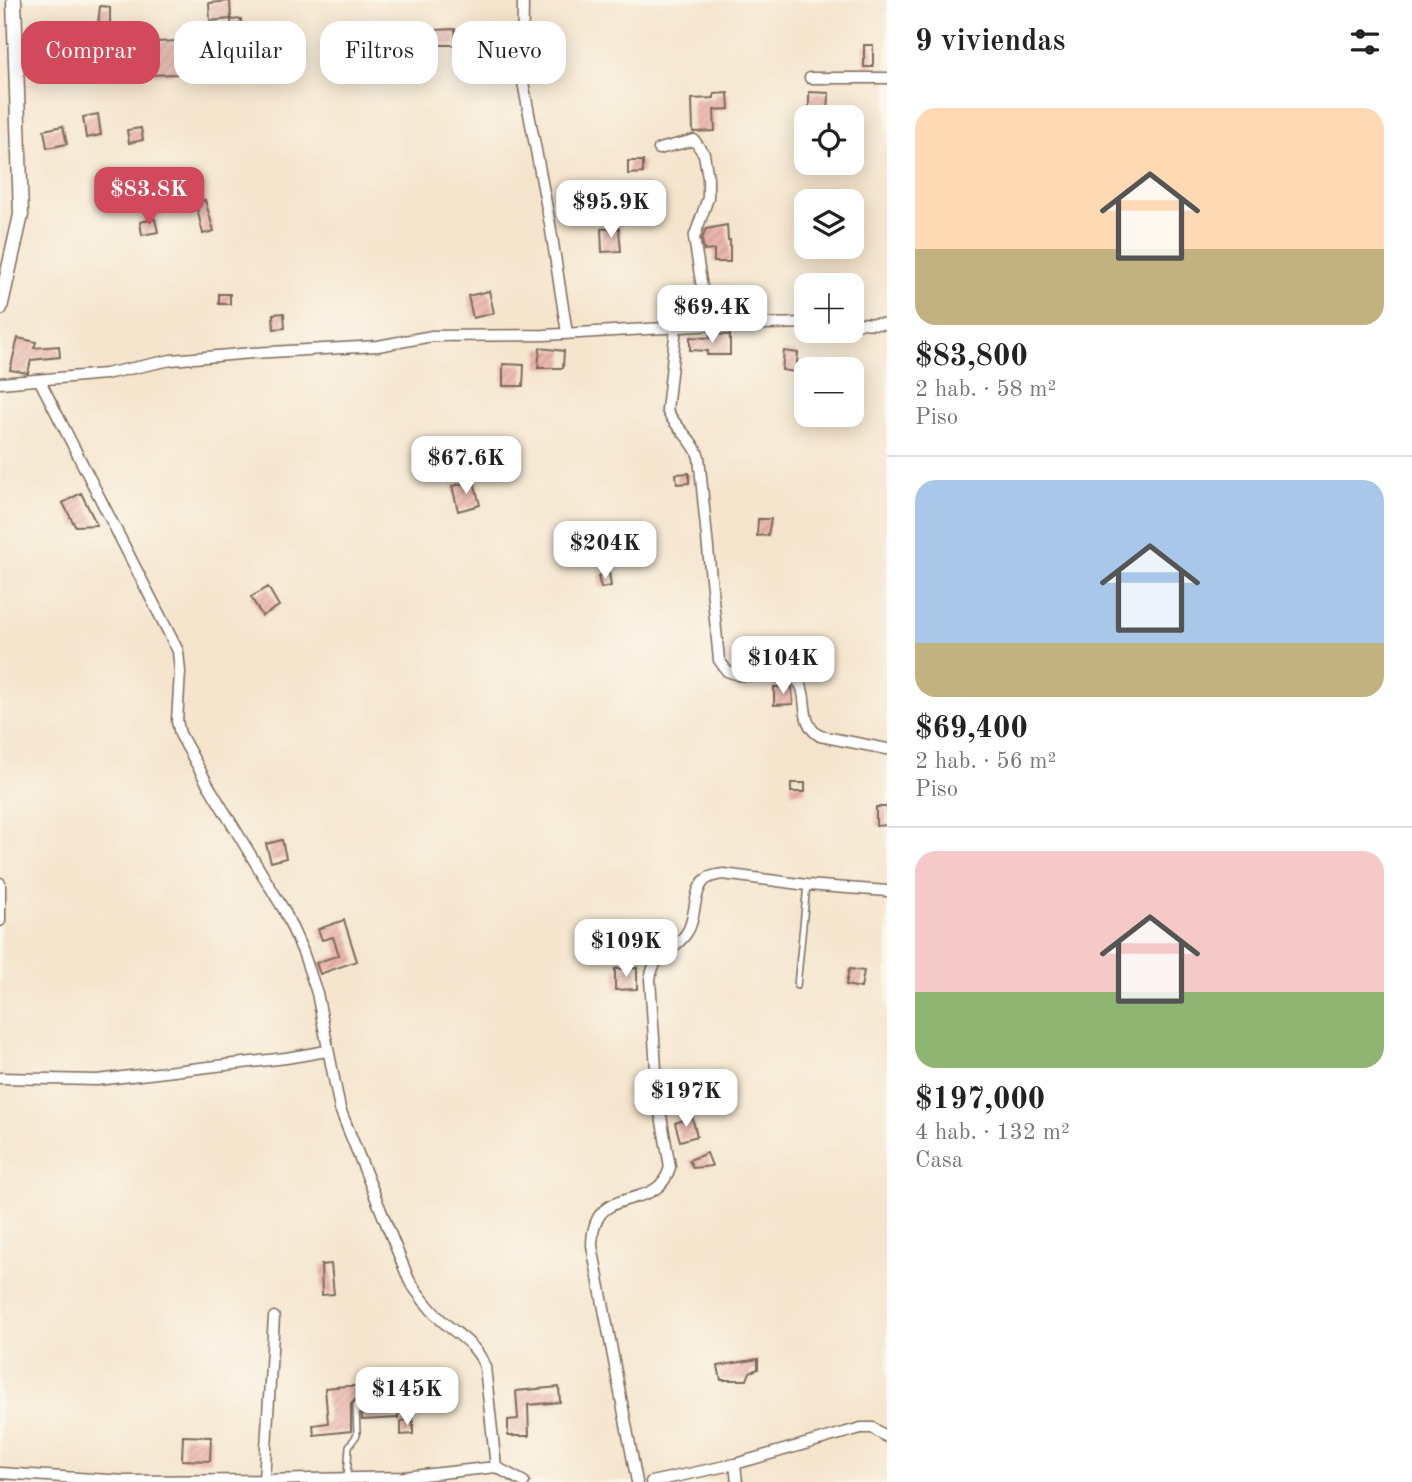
<!DOCTYPE html>
<html lang="es">
<meta charset="utf-8">
<style>
body{margin:0;font-family:"Old Standard TT",serif;background:#f6f6f6;color:#222;height:100vh;display:flex;flex-direction:column;font-size:26px;white-space:nowrap}
*{box-sizing:border-box;margin:0}
p{font-size:23px;color:#767676}
.icon{flex:none;width:38px;height:38px;fill:none;stroke:currentColor;stroke-width:2;stroke-linecap:round;stroke-linejoin:round}
.map{position:relative;flex:1;overflow:hidden}
.details{display:flex;flex-direction:column;background:#fff;width:525px}
.details>*{flex:none}
.guide{position:absolute;left:21px;top:21px;width:665px;height:63px;display:flex;gap:14px}
.tools{position:absolute;left:794px;top:105px;display:grid;gap:14px}
.tools a{display:grid;place-items:center;width:70px;height:70px;border-radius:14px;background:#fff;box-shadow:0 4px 18px #0003;font-size:35px}
.price{position:absolute;translate:-50% -60px;padding:0 16px;border-radius:14px;background:#fff;color:#222;font-size:23px;line-height:46px;filter:drop-shadow(0 2px 4px #0008)}
.price::after{content:'';position:absolute;left:50%;top:42px;width:21px;height:16px;margin-left:-10px;background:inherit;clip-path:polygon(0 0,100% 0,50% 100%)}
.price.current{background:#d1495b;color:#fff}
ul{padding:0;list-style:none}
li{display:grid;align-content:center;gap:14px;height:371px;padding:0 28px}
li+li{border-top:2px solid #e0e0e0}
li span{display:grid;place-items:center;height:217px;border-radius:21px;color:#555}
li>.icon{margin-inline-start:auto}
span .icon{width:126px;height:126px;fill:#fffc;stroke-width:1}
li b{font-size:30px}
h2{display:flex;justify-content:space-between;align-items:center;height:84px;padding:0 28px;font-size:30px}
.pill{padding:0 24px;border-radius:21px;background:#fff;box-shadow:0 4px 18px #0003;font-size:24px;line-height:63px}
.pill.current{background:#d1495b;color:#fff}
main{display:flex;flex:1;min-height:0}
.map>svg:first-child{display:block}
.building{fill:url(#building-hatch)}
.lines{fill:none;stroke-linecap:round;stroke-linejoin:round}
.lane-casing{stroke:#7c6b5b;stroke-width:8}
.street-casing{stroke:#7c6b5b;stroke-width:13}
.secondary-casing{stroke:#7c6b5b;stroke-width:17}
.lane{stroke:#fff;stroke-width:5}
.street{stroke:#fff;stroke-width:10}
.secondary{stroke:#fff;stroke-width:14}
</style>
<main>
<div class="map">
<svg width="887" height="1482" viewBox="0 0 887 1482">
<defs>
<pattern id="building-hatch" width="6" height="6" patternUnits="userSpaceOnUse" patternTransform="scale(1.75)"><rect width="6" height="6" fill="#ebb4ab"/><path d="M-1 1l2-2M0 6l6-6M5 7l2-2" fill="none" stroke="#ca9b93"/></pattern>
</defs>
<rect width="100%" height="100%" fill="#fbf7ec"/>
<filter id="ink" filterUnits="userSpaceOnUse"><feTurbulence type="fractalNoise" baseFrequency=".0143" numOctaves="2"/><feDisplacementMap in="SourceGraphic" scale="14" xChannelSelector="R" yChannelSelector="G"/><feConvolveMatrix kernelMatrix="1 2 1 2 8 2 1 2 1" color-interpolation-filters="sRGB"/></filter>
<filter id="wash" filterUnits="userSpaceOnUse"><feTurbulence type="fractalNoise" baseFrequency=".00686" numOctaves="4" result="noise"/><feDisplacementMap in="SourceGraphic" scale="28" xChannelSelector="R" yChannelSelector="G"/><feGaussianBlur stdDeviation="1.57" result="paint"/><feColorMatrix in="noise" values="0 0 0 0 0 0 0 0 0 0 0 0 0 0 0 0 0 1.4 0 .05"/><feComposite in="paint" operator="in"/></filter>
<g filter="url(#wash)">
<rect width="100%" height="100%" fill="#f5e5cd"/>
<g id="blocks">
<!-- building -->
<path class="building" d="M230,1L231,19L210,21L209,3Z
M100,6L110,7V26H98Z
M241,19L242,31H231V20Z
M455,29L456,45H435V30Z
M176,41L177,74L148,75L147,64H137L136,43Z
M864,45H873V67H864Z
M809,92L829,93L828,115H809Z
M728,93L729,109L714,110L715,131L693,132L692,99L714,98V94Z
M98,114L101,135L86,138L83,117Z
M63,126L67,144L47,148L44,130Z
M141,128L143,140L129,143L127,130Z
M628,161H643V173L628,174Z
M205,200L214,231L203,234L196,204Z
M155,219L158,232L142,235L140,222Z
M727,225L728,240H730V262H714V250L704,251L702,239L706,229Z
M619,228L621,251L602,252L601,229Z
M489,291L494,313L473,318L468,296Z
M219,294H230V304H219Z
M284,313L285,328L274,329L273,314Z
M710,334L730,335V355H707L708,351L690,350V337L710,338Z
M18,338L36,342L34,348L59,346L60,357L31,360L28,373L10,370Z
M540,348L564,351L563,368H538Z
M784,351L798,353L796,372L782,370Z
M503,364L524,365L523,386H503Z
M689,473V483L677,484L676,474Z
M474,481L480,505L458,511L452,486Z
M81,493L97,525L75,526L63,503Z
M758,519H771L768,535L757,536Z
M609,573L611,586L601,588L598,576Z
M268,587L279,606L262,616L251,597Z
M767,644H781V658H768Z
M774,687H792L793,704L774,705Z
M791,783H805V792H791Z
M876,807H887V825L876,826Z
M282,840L286,858L271,862L266,844Z
M344,920L357,961L320,974L316,963L339,955L333,937L322,940L318,929Z
M637,968V989L615,990V969Z
M849,969L864,971L861,988L846,985Z
M692,1117L697,1136L680,1141L675,1123Z
M707,1153L712,1166L693,1168L689,1160Z
M331,1264L334,1294L322,1295L321,1265Z
M758,1359V1369L750,1372L747,1380H721L718,1366Z
M346,1386H373V1394H398V1418L362,1420L361,1403L355,1400L351,1404V1431L314,1435L313,1425L328,1423L325,1388Z
M559,1387L560,1402L528,1405L529,1436H508V1420L518,1419L516,1391Z
M413,1419V1434L401,1435V1421Z
M183,1436L211,1437L210,1461L182,1460Z"/>
</g>
</g>
<g filter="url(#ink)">
<use href="#blocks" fill-opacity="0" stroke="#7c6b5b" stroke-width="2"/>
<g class="lines">
<!-- lane casing -->
<g class="lane-casing">
<path id="lane" d="M797,986L807,885
M347,1478L349,1446L357,1435L356,1405"/>
</g>
<!-- street casing -->
<g class="street-casing">
<path id="street" d="M523,0L522,77L550,224L567,333
M810,78H887
M659,149L694,140L704,154L708,178V198L694,238L708,325
M852,323L887,324
M676,327L667,410C675,428 693,438 699,457L719,660L727,671L738,675L790,676C815,686 794,721 820,736L887,749
M40,381L178,651L180,672L177,721L180,734L207,783L284,910L303,952L317,993L340,1109L409,1280C418,1294 428,1307 440,1319C457,1335 477,1344 485,1367L496,1467
M0,383L105,374L171,360L252,353L378,346L432,336L545,335L715,325L807,323
M0,883V921
M0,1078L97,1080L286,1058L327,1051
M735,1464L737,1482
M496,1467L524,1482
M0,1473L125,1481L264,1480L404,1477L496,1467
M264,1480L274,1317
M637,1482L592,1246C592,1178 657,1217 670,1167L658,1099L650,979C655,950 672,954 686,934C697,919 692,896 703,882C708,876 716,875 723,874L807,885L887,891
M651,1482L735,1464L861,1428H873L887,1437"/>
</g>
<!-- secondary casing -->
<g class="secondary-casing">
<path id="secondary" d="M0,308L21,215L14,0"/>
</g>
<!-- lane -->
<use href="#lane" class="lane"/>
<!-- street -->
<use href="#street" class="street"/>
<!-- secondary -->
<use href="#secondary" class="secondary"/>
</g>
</g>
</svg>
<div class="tools">
<a><svg class="icon" aria-label="locate" viewBox="0 0 24 24"><circle cx="12" cy="12" r="6"/><path d="M12 2v4M12 18v4M2 12h4M18 12h4"/></svg></a>
<a><svg class="icon" aria-label="layers" viewBox="0 0 24 24"><path d="M12 4l9 5-9 5-9-5zM3 14l9 5 9-5"/></svg></a>
<a>+</a>
<a>−</a>
</div>
<b class="price current" style="left:149px;top:227px">$83.8K</b>
<b class="price" style="left:611px;top:240px">$95.9K</b>
<b class="price" style="left:712px;top:345px">$69.4K</b>
<b class="price" style="left:466px;top:496px">$67.6K</b>
<b class="price" style="left:605px;top:581px">$204K</b>
<b class="price" style="left:783px;top:696px">$104K</b>
<b class="price" style="left:626px;top:979px">$109K</b>
<b class="price" style="left:686px;top:1129px">$197K</b>
<b class="price" style="left:407px;top:1427px">$145K</b>
<div class="guide">
<a class="pill current">Comprar</a>
<a class="pill">Alquilar</a>
<a class="pill">Filtros</a>
<a class="pill">Nuevo</a>
</div>
</div>
<section class="details">
<h2>9 viviendas<svg class="icon" aria-label="filters" viewBox="0 0 24 24"><path d="M4 7h16M4 17h16"/><circle cx="9" cy="7" r="2"/><circle cx="15" cy="17" r="2"/></svg></h2>
<ul>
<li><span style="background:linear-gradient(#ffd9b3 65%,#c2b280 0)"><svg class="icon" aria-label="home" viewBox="0 0 24 24"><path d="M3 11l9-7 9 7M6 9v11h12V9"/></svg></span><div><b>$83,800</b><p>2 hab. · 58 m²</p><p>Piso</p></div></li>
<li><span style="background:linear-gradient(#a9c7e8 75%,#c2b280 0)"><svg class="icon" aria-label="home" viewBox="0 0 24 24"><path d="M3 11l9-7 9 7M6 9v11h12V9"/></svg></span><div><b>$69,400</b><p>2 hab. · 56 m²</p><p>Piso</p></div></li>
<li><span style="background:linear-gradient(#f6c9c9 65%,#8fb573 0)"><svg class="icon" aria-label="home" viewBox="0 0 24 24"><path d="M3 11l9-7 9 7M6 9v11h12V9"/></svg></span><div><b>$197,000</b><p>4 hab. · 132 m²</p><p>Casa</p></div></li>
</ul>
</section>
</main>
